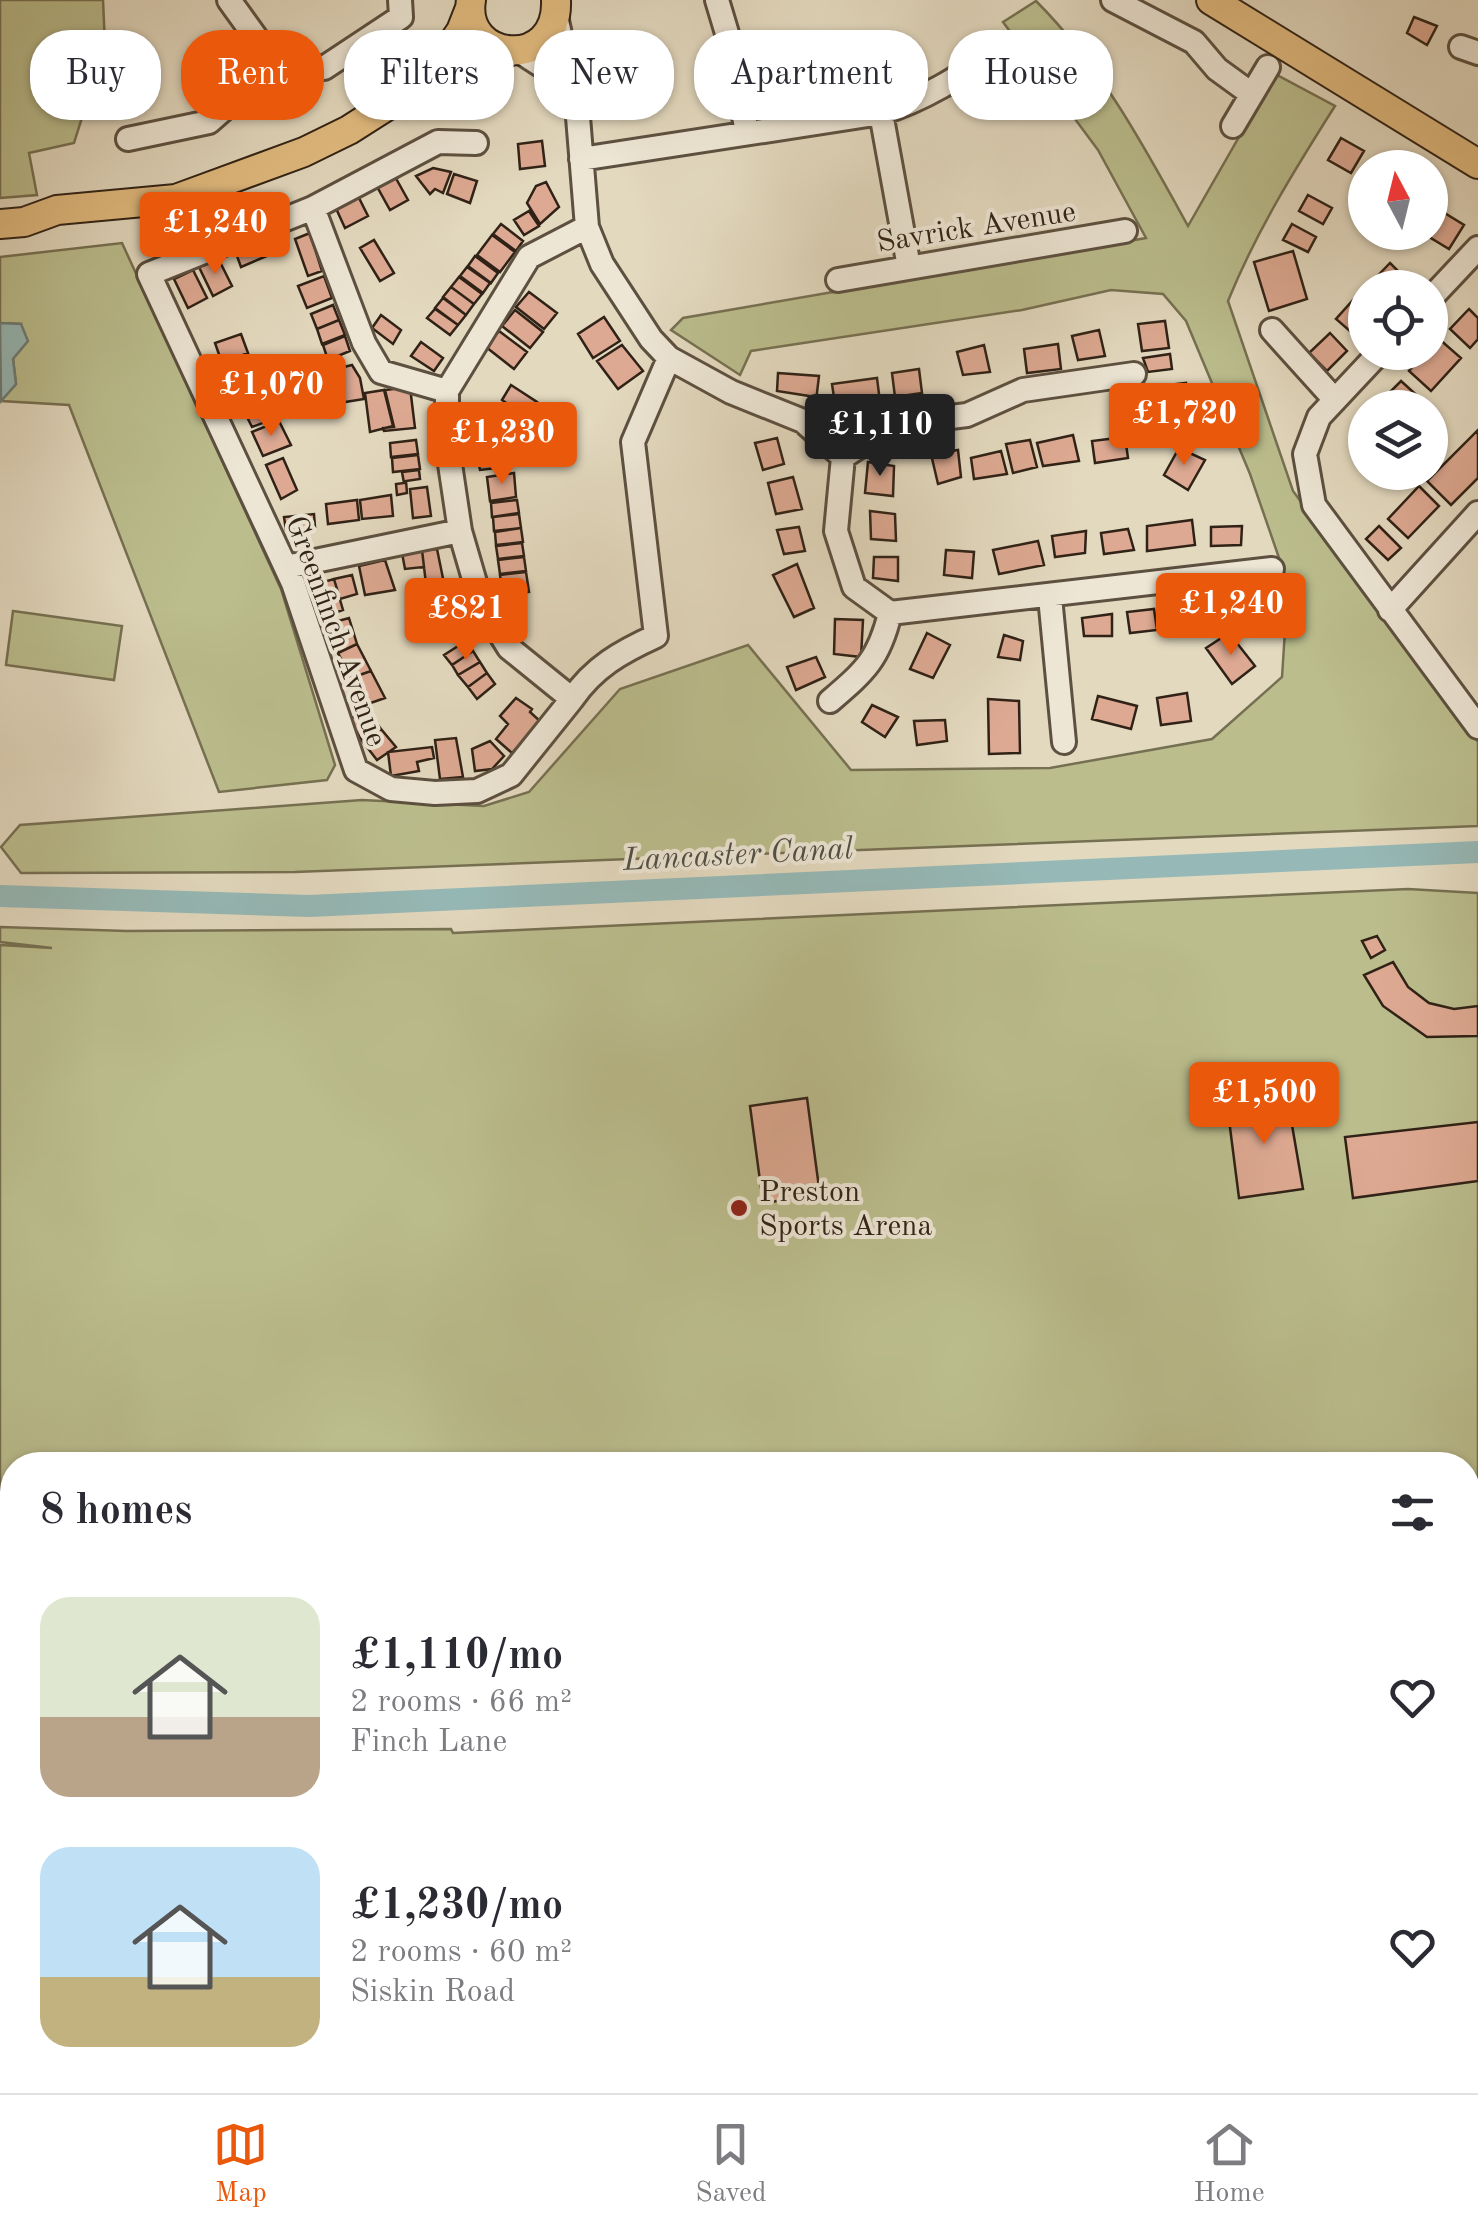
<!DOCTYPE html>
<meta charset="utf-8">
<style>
body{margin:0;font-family:"Old Standard TT",serif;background:#f7f7f7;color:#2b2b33;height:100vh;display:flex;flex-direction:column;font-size:38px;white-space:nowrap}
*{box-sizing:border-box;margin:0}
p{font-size:32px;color:#7c7c81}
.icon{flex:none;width:55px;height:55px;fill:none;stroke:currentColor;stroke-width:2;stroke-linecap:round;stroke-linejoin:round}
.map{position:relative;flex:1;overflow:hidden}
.details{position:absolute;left:0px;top:1452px;width:1480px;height:642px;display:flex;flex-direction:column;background:#fff;border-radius:40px 40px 0 0;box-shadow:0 2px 8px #0004}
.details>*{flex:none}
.top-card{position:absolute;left:30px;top:30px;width:1420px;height:90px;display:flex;gap:20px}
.needle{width:65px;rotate:353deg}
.tools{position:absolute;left:1348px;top:150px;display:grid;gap:20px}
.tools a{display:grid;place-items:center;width:100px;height:100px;border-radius:50%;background:#fff;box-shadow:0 2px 8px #0004;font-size:50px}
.price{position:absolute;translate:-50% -85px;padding:0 22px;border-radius:10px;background:#ea580c;color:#fff;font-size:32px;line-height:65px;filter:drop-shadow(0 2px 5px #0008)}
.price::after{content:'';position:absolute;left:50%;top:60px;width:30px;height:22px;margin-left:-15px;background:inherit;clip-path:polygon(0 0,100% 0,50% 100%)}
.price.on{background:#222;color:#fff}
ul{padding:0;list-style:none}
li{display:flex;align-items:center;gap:30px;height:250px;padding:0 40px}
li span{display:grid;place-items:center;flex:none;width:280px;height:200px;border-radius:30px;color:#555}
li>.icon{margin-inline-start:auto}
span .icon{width:120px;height:120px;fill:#fffc;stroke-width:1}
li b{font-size:42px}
h2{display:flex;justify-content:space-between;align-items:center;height:120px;padding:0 40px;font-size:42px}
.chip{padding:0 35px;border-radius:40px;background:#fff;box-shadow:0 2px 8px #0004;font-size:35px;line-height:90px}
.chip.on{background:#ea580c;color:#fff}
.tab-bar{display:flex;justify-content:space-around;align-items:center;height:140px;border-top:2px solid #e1e1e2;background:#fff;font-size:28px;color:#7c7c81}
.tab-bar a{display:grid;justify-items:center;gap:5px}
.tab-bar .on{color:#ea580c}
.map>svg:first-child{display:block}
.green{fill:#bbbd8d;stroke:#767052;stroke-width:2.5}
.water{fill:#96b9b7;stroke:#6d7d77;stroke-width:2.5}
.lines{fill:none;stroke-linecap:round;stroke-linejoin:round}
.canal{stroke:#96b9b7;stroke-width:22}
.building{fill:#dda992;stroke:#302216;stroke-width:2.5}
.minor-casing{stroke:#5d5040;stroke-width:28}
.major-casing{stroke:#302216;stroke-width:32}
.minor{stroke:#ede6d5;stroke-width:22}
.major{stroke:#e2bc80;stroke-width:28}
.rail{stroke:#302216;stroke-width:6;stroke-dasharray:18 18;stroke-linecap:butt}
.poi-dot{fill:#8f2418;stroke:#ede6d5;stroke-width:4}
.labels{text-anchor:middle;stroke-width:8;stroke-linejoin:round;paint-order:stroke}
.street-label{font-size:30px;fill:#302216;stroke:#ede6d5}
.poi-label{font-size:30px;fill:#302216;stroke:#ede6d5;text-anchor:start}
.water-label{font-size:32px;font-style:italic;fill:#4f4f46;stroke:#ede6d5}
</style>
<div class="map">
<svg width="1478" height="2093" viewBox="0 0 1478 2093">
<rect width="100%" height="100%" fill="#e3d9bf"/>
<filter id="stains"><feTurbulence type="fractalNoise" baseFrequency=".002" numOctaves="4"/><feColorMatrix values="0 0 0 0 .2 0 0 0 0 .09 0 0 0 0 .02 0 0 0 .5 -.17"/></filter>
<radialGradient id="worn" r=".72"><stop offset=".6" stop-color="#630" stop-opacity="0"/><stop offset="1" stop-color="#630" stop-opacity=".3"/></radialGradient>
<!-- green -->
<path class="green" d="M0,0H103L105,45L74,143L29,153L37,195L0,198Z
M1036,1C1101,66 1144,146 1188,226L1275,74L1335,106C1295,169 1256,232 1228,301L1293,491L1478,742V826L295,872L21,873L1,847L20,825L362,800L484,806L529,792L620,689L748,645L851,770L1050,768L1212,739L1282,677L1288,584L1250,474L1186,321L1163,294L1111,290L1022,310L751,351L740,375L671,330L683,318L1146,238L1098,150L1003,22Z
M122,243L281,589L335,765L327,780L219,792L69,405L1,401L16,384L13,359L21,324L0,323V257Z
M13,611L122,626L114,680L6,665Z
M1408,889L1478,893V1565L1468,1566V1465H12V1720L0,1721V945L52,948L0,942V927L127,931L451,929L453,933Z
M12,1837V1915L0,1917V1840Z"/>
<!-- water -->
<path class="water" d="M0,323L21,324L28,341L13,359L16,384L1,401Z"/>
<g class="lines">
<!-- canal -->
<path class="canal" d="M0,896L309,906L1478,852"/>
</g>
<!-- building -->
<path class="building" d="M1414,17L1437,26L1427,45L1407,33Z
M1341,138L1364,151L1351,173L1328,160Z
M542,141L545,166L520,169L518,144Z
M433,168L451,172L443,193L435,189L430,194L416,176Z
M393,173L408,200L390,210L375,183Z
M454,174L477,181L470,203L447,194Z
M546,182L559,207L540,224L527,203L536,186Z
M356,192L368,216L345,228L334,204Z
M1308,195L1332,208L1323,224L1299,211Z
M1430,204L1464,225L1449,249L1421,232H1430Z
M529,211L539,226L524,235L514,220Z
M501,224L523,241L516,251L493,234Z
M1292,224L1316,237L1308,252L1283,240Z
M310,233L322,271L308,276L295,239Z
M259,235L269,255L241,267L233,245Z
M492,235L515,252L500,272L477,255Z
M374,240L394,273L380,281L360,248Z
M1293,251L1307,299L1269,311L1254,262Z
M475,256L498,273L491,283L468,266Z
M218,258L232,286L213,296L199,267Z
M1390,263L1410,283L1406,288H1366Z
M467,267L490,283L483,293L460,276Z
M193,270L207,298L188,308L174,279Z
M324,276L332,298L307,308L298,286Z
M459,277L482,294L474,304L451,287Z
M451,287L474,304L466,315L443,297Z
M529,292L557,313L544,329L516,307Z
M443,298L466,315L458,325L435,308Z
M1353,300L1365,310V329L1358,338L1336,319Z
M333,305L339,320L317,329L311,314Z
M435,309L458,325L450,335L427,318Z
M1469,309L1478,318V339L1470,348L1450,329Z
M515,310L543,332L530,348L502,326Z
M381,315L401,330L393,344L372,328Z
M604,317L620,341L593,358L578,334Z
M339,320L345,335L322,344L317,329Z
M1165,321L1169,348L1142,351L1138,324Z
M1099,330L1105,356L1078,360L1072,336Z
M499,331L527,352L514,369L486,347Z
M1330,333L1347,351L1327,371L1309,353Z
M241,334L248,353L222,363L215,343Z
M345,336L350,351L328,360L323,345Z
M1438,338L1461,358L1431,391L1409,371L1425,352H1430Z
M421,342L443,358L434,371L411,356Z
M1058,344L1061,369L1027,373L1024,349Z
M622,345L643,371L618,389L597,361Z
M984,345L990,372L963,375L957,352Z
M1170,354L1172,369L1148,372L1143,358Z
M248,356L258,380L234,390L223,366Z
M352,365L360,378L364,399L339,403L332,370Z
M919,369L922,393L895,397L892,373Z
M778,373L819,376L816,401L809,396L777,391Z
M877,378L880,402L836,411L832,384Z
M1401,381L1422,400L1414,408H1388L1381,401Z
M259,383L276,418L252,427L235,393Z
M1186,383L1189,410L1165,413L1159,386Z
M511,385L537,402L528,418L502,400Z
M410,387L415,428L384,431L383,428L394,427L385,390Z
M384,390L393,426L370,432L365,393Z
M501,405L527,421L518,438L492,420Z
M1190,413L1195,428L1171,431L1166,416Z
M279,421L291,445L263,456L252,432Z
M490,422L516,439L508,455L481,437Z
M1478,430V478L1451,505L1427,481Z
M1073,435L1079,461L1043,466L1037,443Z
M1125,437L1128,458L1095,463L1092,441Z
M777,438L784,464L763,470L755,443Z
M416,440L418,454L391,457L390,443Z
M481,440L498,451V468L480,470L476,451Z
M1030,440L1037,467L1013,473L1006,444Z
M1179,448L1205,460L1188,490L1164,475Z
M958,450L961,477L938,484L931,454Z
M1001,451L1007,474L974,479L971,458Z
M418,455L420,469L393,472L392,458Z
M283,458L297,490L281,499L266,465Z
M868,462L894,466L893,496L865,493Z
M419,470L420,479L406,481L407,493L397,495L396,484L404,483L402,472Z
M514,473L516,497L490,501L487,477Z
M793,477L802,509L776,514L768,483Z
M1419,486L1439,506L1408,538L1388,519Z
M427,487L431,516L413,518L410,489Z
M391,495L393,516L362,519L360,500Z
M357,500L359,520L328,524L326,504Z
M517,500L519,513L492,517L491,503Z
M870,511L895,514L896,541L871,539Z
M314,514L315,527L286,530L284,517Z
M519,514L521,528L494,531L493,517Z
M1192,520L1195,545L1147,551V526Z
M1242,526L1241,545L1211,546V527Z
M1379,526L1401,548L1388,560L1366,539Z
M799,527L805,551L784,554L777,530Z
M521,528L523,542L496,545L495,532Z
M1128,529L1134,550L1104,554L1101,533Z
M1086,531L1085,553L1055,557L1052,536Z
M1038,541L1044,565L999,574L993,550Z
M522,543L524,556L498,559L496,546Z
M437,549L447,598L428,601L422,550Z
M422,550L424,567L405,569L402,553Z
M946,550L974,552L972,578L944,575Z
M524,557L526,571L500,574L498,560Z
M874,557H898V581L873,578Z
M385,560L395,590L365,595L359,566Z
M797,564L814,608L794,617L773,575Z
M526,572L529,592L503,595L500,575Z
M352,575L357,594L340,599L334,579Z
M334,579L343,610L321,618L309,586Z
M1201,596L1219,617L1195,633L1179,613Z
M449,601L454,614L429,623L425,606Z
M1154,609L1157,630L1130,633L1127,612Z
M1112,614V636H1084L1082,618Z
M454,616L461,631L438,641L430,624Z
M349,618L357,644L338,653L331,623Z
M835,619L863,620L861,657L834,654Z
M927,633L950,645L933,678L910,669Z
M1229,633L1255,666L1232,684L1206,648Z
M1004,635L1023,641L1020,660L998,657Z
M466,641L473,651L452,665L444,655Z
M357,644L371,671L351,678L338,653Z
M473,651L480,662L458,675L452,665Z
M816,657L825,677L796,690L787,667Z
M480,662L487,673L468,687L458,675Z
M371,671L385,698L365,705L351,678Z
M487,673L495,684L477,699L468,687Z
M1187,693L1191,721L1161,725L1157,698Z
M1098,696L1137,706L1131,729L1092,719Z
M516,698L532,709L530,712L541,722L512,753L496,739L508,724L500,716Z
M988,699L1019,701L1020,753L989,754Z
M872,705L898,717L885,737L862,722Z
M366,709L381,729L363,742L349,720Z
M945,720L947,741L917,745L914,721Z
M381,729L396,747L377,760L363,742Z
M456,738L463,777L440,779L435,740Z
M490,741L504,756L492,769L475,771L472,749Z
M432,747L434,758L417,762L419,771L391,776L388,752Z
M1377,936L1385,950L1371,958L1362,941Z
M1393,962L1408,987L1429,1003L1454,1009L1478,1006V1036L1427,1037L1383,1006L1364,975Z
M1287,1096L1303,1189L1239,1198L1227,1104Z
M807,1098L820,1195L763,1203L750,1106Z
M1478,1122V1181L1353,1198L1345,1137Z
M1475,1872L1478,1902L1470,1906L1468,1876Z
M85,2082H107L111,2088L104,2093H77L74,2089Z
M295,2082H316L313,2093H293Z
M378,2082L379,2086L380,2082H404L419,2089L418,2093L373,2090L371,2093H355L332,2083Z
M423,2082H449L455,2093H429Z
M882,2082H905L902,2093H880Z"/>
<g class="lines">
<!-- minor casing -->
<g class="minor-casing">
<path id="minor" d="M229,0L275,64L324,68L401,17L400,0
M717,0L729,40L747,132
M1113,0L1194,42L1217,69L1250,93
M556,16L578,117L587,227L602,264L651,339L669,358L731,392L803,421L843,457L836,531L854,587L890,613L1272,569
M1461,47L1478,53
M519,51L556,75L572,95
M881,113L909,267
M1233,126L1268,67
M128,139L209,122L275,64
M476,143L438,142L313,208L149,274L293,583L356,770L391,789L435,793L477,791L511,775L572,699
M581,159L881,113C926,99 960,76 999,50
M313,208L364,343L381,372L447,391
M587,227L529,257L447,391V444L460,531L481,603L509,648L572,699C594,667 621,652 656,636L633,442L669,358
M838,280L1125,231
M1430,299L1478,248
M1272,330L1335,400
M1380,352L1319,417L1305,454L1314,505L1478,727
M843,457L883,431L910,422L967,415L1023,390L1134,374
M286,567L460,531
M1050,597L1064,742
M1390,610L1478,513
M830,701C865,671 879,659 890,613
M1468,1982L1478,1983
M243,2082L244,2093
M692,2082L706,2093
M1016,2082L1029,2093
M1239,2082L1249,2093
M12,2093L18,2082
M613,2093L618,2082
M933,2093L944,2082
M1339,2093L1353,2082"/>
</g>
<!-- major casing -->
<g class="major-casing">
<path id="major" d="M471,0C461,62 559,72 556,0
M1211,0L1478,164
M427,80L461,31L470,8
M0,224L24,222L57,210L176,199L304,152L349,130L426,81L511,51"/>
</g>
<!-- minor -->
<use href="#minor" class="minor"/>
<!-- major -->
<use href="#major" class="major"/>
<!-- rail -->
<path class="rail" d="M1468,1584L1478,1583
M0,1798L12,1796"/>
</g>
<!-- markers -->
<circle class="poi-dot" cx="739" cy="1208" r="10"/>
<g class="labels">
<!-- street labels -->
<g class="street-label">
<text transform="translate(976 226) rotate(-9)" y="10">Savrick Avenue</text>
<text transform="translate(337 631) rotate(70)" y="10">Greenfinch Avenue</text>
</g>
<!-- poi labels -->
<g class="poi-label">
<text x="759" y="1201">Preston<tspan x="759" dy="34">Sports Arena</tspan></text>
</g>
<!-- water labels -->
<g class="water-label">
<text transform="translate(738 853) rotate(-3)" y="11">Lancaster Canal</text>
</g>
</g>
<rect width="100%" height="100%" filter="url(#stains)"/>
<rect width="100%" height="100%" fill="url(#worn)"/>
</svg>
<div class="tools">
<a><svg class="needle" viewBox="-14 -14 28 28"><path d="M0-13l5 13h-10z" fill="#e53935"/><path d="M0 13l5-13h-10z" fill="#7c7c81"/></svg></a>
<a><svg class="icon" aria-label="locate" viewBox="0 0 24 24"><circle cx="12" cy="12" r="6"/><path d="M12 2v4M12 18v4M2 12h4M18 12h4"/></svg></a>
<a><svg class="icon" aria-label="layers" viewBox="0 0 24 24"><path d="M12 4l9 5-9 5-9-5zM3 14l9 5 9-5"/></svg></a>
</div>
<b class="price" style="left:215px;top:277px">£1,240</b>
<b class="price" style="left:271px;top:439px">£1,070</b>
<b class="price" style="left:1184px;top:468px">£1,720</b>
<b class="price on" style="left:880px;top:479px">£1,110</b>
<b class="price" style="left:502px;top:487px">£1,230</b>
<b class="price" style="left:1231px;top:658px">£1,240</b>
<b class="price" style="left:466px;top:663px">£821</b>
<b class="price" style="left:1264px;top:1147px">£1,500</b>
<div class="top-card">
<a class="chip">Buy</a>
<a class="chip on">Rent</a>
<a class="chip">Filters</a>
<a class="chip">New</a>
<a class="chip">Apartment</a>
<a class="chip">House</a>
</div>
<section class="details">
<h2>8 homes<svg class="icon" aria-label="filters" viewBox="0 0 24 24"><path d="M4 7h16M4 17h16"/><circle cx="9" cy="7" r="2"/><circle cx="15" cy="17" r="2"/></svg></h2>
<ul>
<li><span style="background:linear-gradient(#dfe7d0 60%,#b9a48a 0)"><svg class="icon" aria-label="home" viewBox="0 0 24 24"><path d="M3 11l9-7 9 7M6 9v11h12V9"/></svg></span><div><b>£1,110/mo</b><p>2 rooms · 66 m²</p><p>Finch Lane</p></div><svg class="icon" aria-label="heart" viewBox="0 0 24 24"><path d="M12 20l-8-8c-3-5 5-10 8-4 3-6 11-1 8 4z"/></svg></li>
<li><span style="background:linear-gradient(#bfe0f5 65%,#c2b280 0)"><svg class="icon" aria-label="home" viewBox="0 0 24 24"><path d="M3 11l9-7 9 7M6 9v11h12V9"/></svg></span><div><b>£1,230/mo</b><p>2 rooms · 60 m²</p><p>Siskin Road</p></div><svg class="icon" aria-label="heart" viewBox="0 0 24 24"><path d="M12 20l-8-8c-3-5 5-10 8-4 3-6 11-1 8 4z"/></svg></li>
</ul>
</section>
</div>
<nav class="tab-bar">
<a class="on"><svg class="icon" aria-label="map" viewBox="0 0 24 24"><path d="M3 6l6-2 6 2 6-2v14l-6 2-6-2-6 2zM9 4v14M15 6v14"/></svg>Map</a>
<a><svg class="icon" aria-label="saved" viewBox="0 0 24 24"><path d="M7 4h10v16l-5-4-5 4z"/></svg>Saved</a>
<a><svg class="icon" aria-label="home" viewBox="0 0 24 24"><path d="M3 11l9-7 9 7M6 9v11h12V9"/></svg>Home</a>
</nav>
